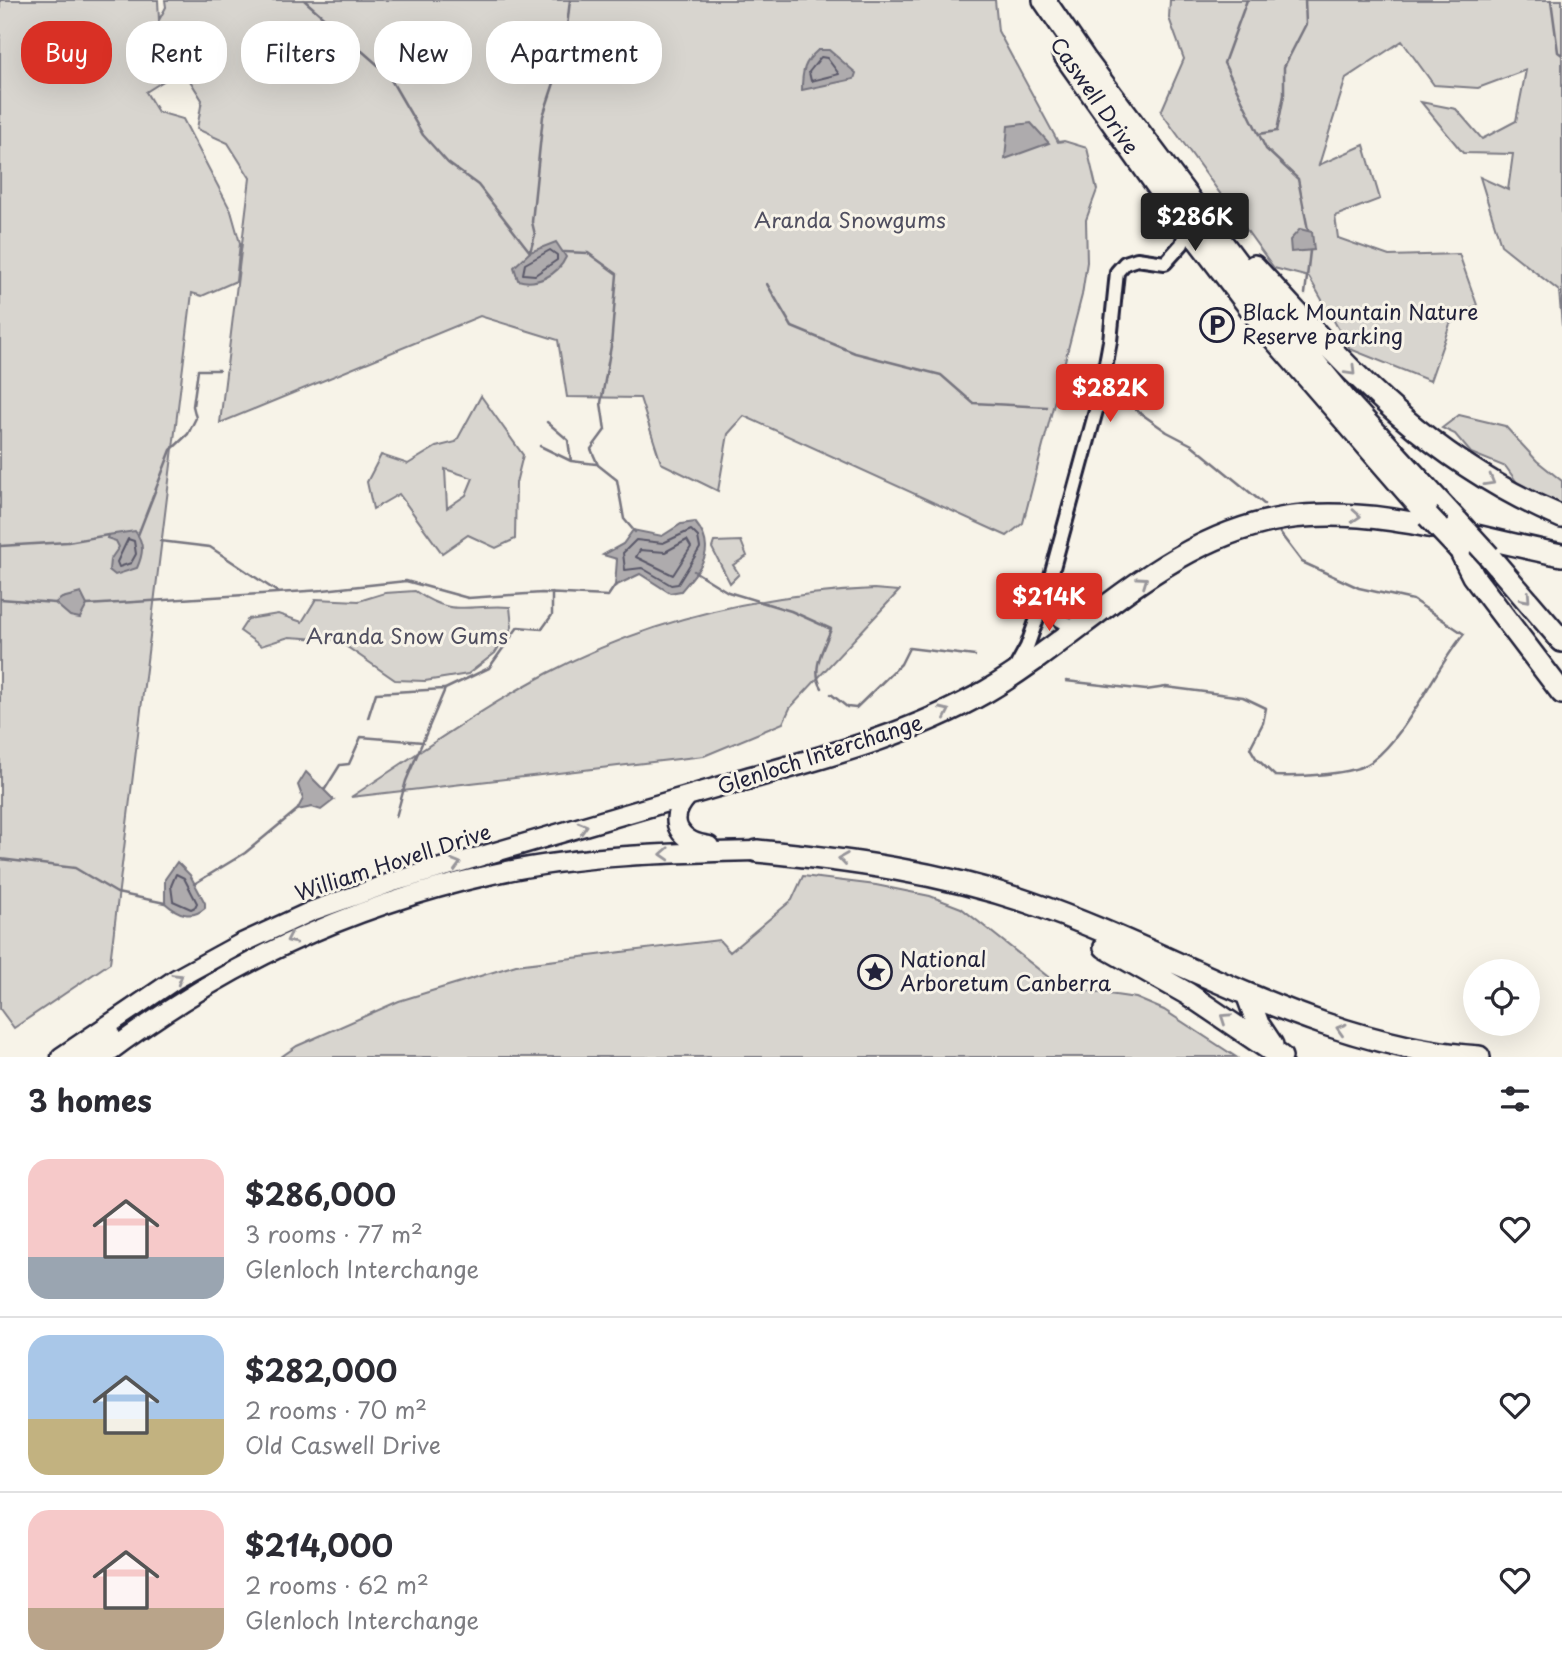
<!DOCTYPE html>
<meta charset="utf-8">
<style>
body{margin:0;font-family:"Playpen Sans",sans-serif;background:#f7f7f7;color:#2b2b33;height:100vh;display:flex;flex-direction:column;font-size:26px;white-space:nowrap}
*{box-sizing:border-box;margin:0}
p{font-size:23px;color:#7c7c81}
.icon{flex:none;width:38px;height:38px;fill:none;stroke:currentColor;stroke-width:2;stroke-linecap:round;stroke-linejoin:round}
.map{position:relative;height:1057px;overflow:hidden}
.sheet{display:flex;flex-direction:column;background:#fff;flex:1}
.sheet>*{flex:none}
.top-card{position:absolute;left:21px;top:21px;width:700px;height:63px;display:flex;gap:14px}
.buttons{position:absolute;left:1463px;top:959px;display:grid;gap:14px}
.buttons a{display:grid;place-items:center;width:77px;height:77px;border-radius:50%;background:#fff;box-shadow:0 7px 28px #0002;font-size:35px}
.price{position:absolute;translate:-50% -60px;padding:0 16px;border-radius:7px;background:#d93025;color:#fff;font-size:23px;line-height:46px;filter:drop-shadow(0 2px 4px #0008)}
.price::after{content:'';position:absolute;left:50%;top:42px;width:21px;height:16px;margin-left:-10px;background:inherit;clip-path:polygon(0 0,100% 0,50% 100%)}
.price.on{background:#222;color:#fff}
ul{padding:0;list-style:none}
li{display:flex;align-items:center;gap:21px;height:175px;padding:0 28px}
li+li{border-top:2px solid #e1e1e2}
li span{display:grid;place-items:center;flex:none;width:196px;height:140px;border-radius:21px;color:#555}
li>.icon{margin-inline-start:auto}
span .icon{width:84px;height:84px;fill:#fffc;stroke-width:1}
li b{font-size:30px}
h2{display:flex;justify-content:space-between;align-items:center;height:84px;padding:0 28px;font-size:30px}
.pill{padding:0 24px;border-radius:28px;background:#fff;box-shadow:0 7px 28px #0002;font-size:24px;line-height:63px}
.pill.on{background:#d93025;color:#fff}
.map>svg:first-child{display:block}
.green{fill:#d8d5cf;stroke:#7d7c85;stroke-width:2;fill-rule:evenodd}
.water{fill:#aeabad;stroke:#76747f;stroke-width:2}
.lines{fill:none;stroke-linecap:round;stroke-linejoin:round}
.shore{stroke:#5a5969;stroke-width:2}
.stream{stroke:#76747f;stroke-width:2.5}
.minor-casing{stroke:#22223b;stroke-width:18}
.primary-casing{stroke:#22223b;stroke-width:23}
.motorway-casing{stroke:#22223b;stroke-width:26}
.minor{stroke:#f7f3e8;stroke-width:12}
.primary{stroke:#f7f3e8;stroke-width:18}
.motorway{stroke:#f7f3e8;stroke-width:21}
.motorway-bridge-casing{stroke:#22223b;stroke-width:26;stroke-linecap:butt}
.motorway-bridge{stroke:#f7f3e8;stroke-width:21}
.oneway{stroke:#97959a}
.labels{text-anchor:middle;stroke-width:6;stroke-linejoin:round;paint-order:stroke}
.street-label{font-size:21px;fill:#22223b;stroke:#f7f3e8}
.park-label{font-size:21px;fill:#504f60;stroke:#f7f3e8}
.poi-label{font-size:21px;fill:#22223b;stroke:#f7f3e8;text-anchor:start}
</style>
<div class="map">
<svg width="1562" height="1057" viewBox="0 0 1562 1057">
<rect width="100%" height="100%" fill="#f7f3e8"/>
<filter id="ink" filterUnits="userSpaceOnUse"><feTurbulence type="fractalNoise" baseFrequency=".0143" numOctaves="2"/><feDisplacementMap in="SourceGraphic" scale="14" xChannelSelector="R" yChannelSelector="G"/><feConvolveMatrix kernelMatrix="1 2 1 2 8 2 1 2 1" color-interpolation-filters="sRGB"/></filter>
<g filter="url(#ink)">
<!-- green -->
<path class="green" d="M0,0H158L159,20L166,7L165,0H995L998,31L1058,142L1064,141L1087,148L1097,190L1086,220L1087,262L1082,295L1023,523L1007,536L744,416L728,434L718,491L661,463L640,398L567,397L558,340L480,316L220,423L250,178L228,143L197,129L202,100L159,31L165,80L146,92L158,112L183,119L231,211L240,243L236,281L202,296L192,293L110,963L14,1028L0,1009Z
M1170,0H1562V326L1559,291L1501,245L1480,177L1508,190L1513,154L1463,153L1421,102L1456,109L1482,139L1516,121L1526,70L1478,88L1434,85L1402,41L1346,78L1319,165L1364,145L1380,199L1335,216L1338,238L1389,256L1459,254L1477,305L1450,324L1430,381L1350,349L1309,277L1274,268L1161,112L1184,59L1169,18Z
M481,396L523,455L516,483L515,539L496,548L468,535L442,553L399,494L373,509L367,482L381,455L408,464L436,447L456,442ZM445,469L473,478L466,495L447,508Z
M1459,415L1505,426L1537,461L1562,481V509L1521,488L1506,467L1471,453L1455,434L1442,428Z
M741,541L747,556L733,565L739,574L730,583L712,548L714,542Z
M874,589L899,591L790,708L783,723L704,756L351,797C416,755 480,709 548,673C649,620 761,594 874,589Z
M415,591C454,618 467,604 510,607L512,627L495,653L468,674L425,681L395,680L337,640L289,637L261,646L240,631L248,619L278,614L302,622L316,599L359,601L385,593Z
M803,876L876,885L930,896L961,908L1061,987L1136,998L1164,1010L1236,1057H281L297,1046L399,1001L516,965L719,940L730,952L792,900Z"/>
<!-- water -->
<path class="water" d="M818,50H829L856,73L854,79L802,90C802,71 804,62 818,50Z
M1031,123L1049,143L1005,159L1008,126Z
M1300,229L1312,232L1314,250L1291,252L1290,240Z
M556,242L566,257C558,275 536,286 518,280L514,267L530,252Z
M695,522C718,550 701,567 681,591L670,593L640,574L615,586L617,559L603,555L623,544L633,530L662,536L681,524Z
M135,531C145,544 143,554 137,568L115,575L109,570L110,560L119,547L116,541L107,538L108,535Z
M81,593L87,605L80,618L70,616L55,603L62,598Z
M306,772L334,800L321,810L312,807L297,810L303,799L298,785Z
M177,862L190,875L205,903V908C192,920 177,914 165,903V879Z"/>
<g class="lines">
<!-- shore -->
<path class="shore" d="M821,57L827,58L839,74L811,81L809,72Z
M550,250L557,255V260L535,275L523,274L525,264Z
M691,530L698,537L700,548L678,584L671,585L642,568L625,570L623,553L636,540L663,543Z
M128,539L134,541L136,554L131,563L119,567L117,562Z
M687,540L691,547L673,575L636,557L640,550L665,552Z
M176,874L184,878L197,903L195,907L191,909L173,901L171,886Z"/>
<!-- stream -->
<path class="stream" d="M304,0L387,73L423,135L448,163L478,185L530,252
M1247,0L1224,63L1266,149L1298,179L1308,230
M1551,0L1558,52L1562,55
M1259,134L1277,131L1284,95V67L1306,24L1305,0
M530,252L535,235L532,222L543,116L564,53L570,0
M564,252L588,253L617,274L611,346L601,403L605,430L591,449L598,465L617,480L624,519L635,532
M767,284L792,327L855,353L941,375L973,403L1047,407
M1305,294L1310,251
M1136,410L1167,432L1192,445L1264,504
M547,422L568,440L571,461
M540,446L571,461L596,464
M138,535L171,450L188,434L196,418L193,406L198,370H219
M160,541L210,547L279,593
M0,546L68,542L108,535
M694,571L728,592L791,611L831,629C824,648 810,669 822,688
M0,599L55,603
M87,605L323,590L406,581L468,598L542,593L608,596L616,584
M1066,681L1146,690L1166,687L1243,697L1266,708L1263,723L1250,748L1256,758L1275,776C1297,777 1353,775 1371,762C1410,732 1432,672 1464,634L1413,600L1359,588L1302,562L1280,533
M831,694L847,707L856,708L901,664L909,648L975,656
M368,718L376,693L444,689
M325,789L340,765L349,764L361,737L423,742
M396,817L406,781L445,689L489,668L518,627L542,629L552,615V593
M0,859L75,868L117,893L165,903
M194,884L245,853L297,810"/>
<!-- minor casing -->
<g class="minor-casing">
<path id="minor" d="M1047,594C1047,612 1060,627 1079,624
M1016,667L1027,647L1047,590L1100,396L1110,341L1117,272L1125,263L1137,259L1165,263L1182,244L1187,225"/>
</g>
<!-- primary casing -->
<g class="primary-casing">
<path id="primary" d="M687,797C665,821 680,842 709,846
M61,1057L176,979L240,944L312,911L393,882L735,782
M82,1057L111,1036
M102,1057C222,966 345,907 493,874C579,855 669,853 757,851"/>
</g>
<!-- motorway casing -->
<g class="motorway-casing">
<path id="motorway" d="M1044,0L1084,58L1283,324L1344,398L1458,522
M1063,53L1160,190L1270,334L1428,516
M1254,266C1350,371 1427,460 1562,517
M1460,550L1473,576L1562,693
M1489,556L1562,641
M735,782C821,758 908,736 987,691C1086,633 1167,536 1286,518C1378,505 1473,538 1562,555
M757,851C850,860 939,872 1028,902C1179,954 1317,1046 1479,1057
M1105,947L1188,994L1281,1057
M1247,994L1258,1024L1272,1045"/>
</g>
<!-- minor -->
<use href="#minor" class="minor"/>
<!-- primary -->
<use href="#primary" class="primary"/>
<!-- motorway -->
<use href="#motorway" class="motorway"/>
<!-- motorway-bridge casing -->
<g class="motorway-bridge-casing">
<path id="motorway-bridge" d="M1428,516L1460,550
M1458,522L1489,556"/>
</g>
<!-- motorway-bridge -->
<use href="#motorway-bridge" class="motorway-bridge"/>
</g>
<!-- one-way arrows -->
<defs><path id="oneway-chevron" d="M-2-3.5L2.5 0L-2 3.5" fill="none" stroke-width="1.6" stroke-linecap="round" stroke-linejoin="round" transform="scale(1.75)"/></defs>
<g class="oneway">
<use href="#oneway-chevron" transform="translate(1351 371) rotate(46)"/>
<use href="#oneway-chevron" transform="translate(1490 481) rotate(30)"/>
<use href="#oneway-chevron" transform="translate(1356 516) rotate(4)"/>
<use href="#oneway-chevron" transform="translate(1143 581) rotate(-35)"/>
<use href="#oneway-chevron" transform="translate(1526 598) rotate(48)"/>
<use href="#oneway-chevron" transform="translate(945 712) rotate(-25)"/>
<use href="#oneway-chevron" transform="translate(583 827) rotate(-16)"/>
<use href="#oneway-chevron" transform="translate(665 854) rotate(177)"/>
<use href="#oneway-chevron" transform="translate(843 859) rotate(-172)"/>
<use href="#oneway-chevron" transform="translate(456 864) rotate(-16)"/>
<use href="#oneway-chevron" transform="translate(291 939) rotate(155)"/>
<use href="#oneway-chevron" transform="translate(178 978) rotate(-31)"/>
<use href="#oneway-chevron" transform="translate(1225 1018) rotate(-146)"/>
<use href="#oneway-chevron" transform="translate(1341 1029) rotate(-163)"/>
</g>
</g>
<!-- icons -->
<defs>
<g id="parking-ring" transform="scale(1.75)"><circle r="9.5" fill="#f7f3e8" stroke="#22223b" stroke-width="1.5"/><path d="M-3.5-5.5H1a3.5 3.5 0 0 1 0 7H-1V5.5H-3.5ZM-1-3.4V-.6H.8a1.4 1.4 0 0 0 0-2.8Z" fill="#22223b"/></g>
<g id="sight-ring" transform="scale(1.75)"><circle r="9.5" fill="#f7f3e8" stroke="#22223b" stroke-width="1.5"/><path d="M0-6L1.8-2.2L6-1.7L2.9 1.2L3.7 5.4L0 3.3L-3.7 5.4L-2.9 1.2L-6-1.7L-1.8-2.2Z" fill="#22223b"/></g>
</defs>
<g fill-rule="evenodd">
<use href="#parking-ring" x="1217" y="325"/>
<use href="#sight-ring" x="875" y="972"/>
</g>
<g class="labels">
<!-- street labels -->
<g class="street-label">
<text transform="translate(1094 96) rotate(55)" y="7">Caswell Drive</text>
<text transform="translate(820 755) rotate(-18)" y="7">Glenloch Interchange</text>
<text transform="translate(393 863) rotate(-18)" y="7">William Hovell Drive</text>
</g>
<!-- park labels -->
<g class="park-label">
<text x="850" y="228">Aranda Snowgums</text>
<text x="407" y="644">Aranda Snow Gums</text>
</g>
<!-- poi labels -->
<g class="poi-label">
<text x="1242" y="320">Black Mountain Nature<tspan x="1242" dy="24">Reserve parking</tspan></text>
<text x="900" y="967">National<tspan x="900" dy="24">Arboretum Canberra</tspan></text>
</g>
</g>
</svg>
<div class="buttons">
<a><svg class="icon" aria-label="locate" viewBox="0 0 24 24"><circle cx="12" cy="12" r="6"/><path d="M12 2v4M12 18v4M2 12h4M18 12h4"/></svg></a>
</div>
<b class="price on" style="left:1195px;top:253px">$286K</b>
<b class="price" style="left:1110px;top:424px">$282K</b>
<b class="price" style="left:1049px;top:633px">$214K</b>
<div class="top-card">
<a class="pill on">Buy</a>
<a class="pill">Rent</a>
<a class="pill">Filters</a>
<a class="pill">New</a>
<a class="pill">Apartment</a>
</div>
</div>
<section class="sheet">
<h2>3 homes<svg class="icon" aria-label="filters" viewBox="0 0 24 24"><path d="M4 7h16M4 17h16"/><circle cx="9" cy="7" r="2"/><circle cx="15" cy="17" r="2"/></svg></h2>
<ul>
<li><span style="background:linear-gradient(#f6c9c9 70%,#9aa5b1 0)"><svg class="icon" aria-label="home" viewBox="0 0 24 24"><path d="M3 11l9-7 9 7M6 9v11h12V9"/></svg></span><div><b>$286,000</b><p>3 rooms · 77 m²</p><p>Glenloch Interchange</p></div><svg class="icon" aria-label="heart" viewBox="0 0 24 24"><path d="M12 20l-8-8c-3-5 5-10 8-4 3-6 11-1 8 4z"/></svg></li>
<li><span style="background:linear-gradient(#a9c7e8 60%,#c2b280 0)"><svg class="icon" aria-label="home" viewBox="0 0 24 24"><path d="M3 11l9-7 9 7M6 9v11h12V9"/></svg></span><div><b>$282,000</b><p>2 rooms · 70 m²</p><p>Old Caswell Drive</p></div><svg class="icon" aria-label="heart" viewBox="0 0 24 24"><path d="M12 20l-8-8c-3-5 5-10 8-4 3-6 11-1 8 4z"/></svg></li>
<li><span style="background:linear-gradient(#f6c9c9 70%,#b9a48a 0)"><svg class="icon" aria-label="home" viewBox="0 0 24 24"><path d="M3 11l9-7 9 7M6 9v11h12V9"/></svg></span><div><b>$214,000</b><p>2 rooms · 62 m²</p><p>Glenloch Interchange</p></div><svg class="icon" aria-label="heart" viewBox="0 0 24 24"><path d="M12 20l-8-8c-3-5 5-10 8-4 3-6 11-1 8 4z"/></svg></li>
</ul>
</section>
